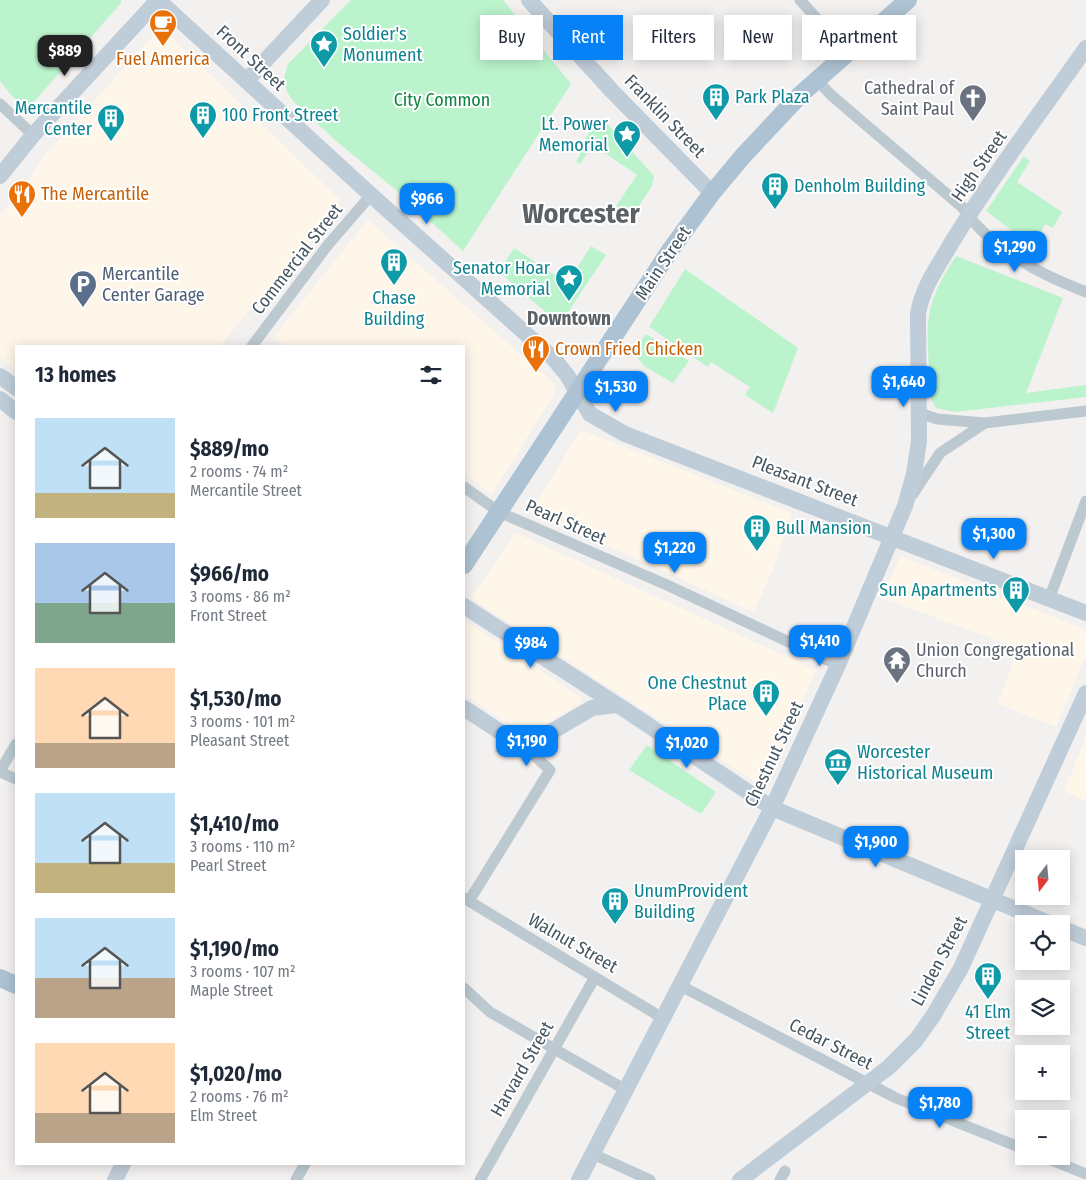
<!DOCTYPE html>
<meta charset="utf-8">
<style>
body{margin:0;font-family:"Fira Sans Condensed",sans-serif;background:#f2f2f3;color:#1f2937;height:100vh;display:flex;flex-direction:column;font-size:19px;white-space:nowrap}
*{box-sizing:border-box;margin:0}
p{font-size:16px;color:#747a83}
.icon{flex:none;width:28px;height:28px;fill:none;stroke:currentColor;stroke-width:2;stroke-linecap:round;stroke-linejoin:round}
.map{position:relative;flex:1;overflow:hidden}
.sheet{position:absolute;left:15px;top:345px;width:450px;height:820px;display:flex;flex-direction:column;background:#fff;border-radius:0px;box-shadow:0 2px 12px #0003}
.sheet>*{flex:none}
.hud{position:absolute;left:480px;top:15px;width:475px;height:45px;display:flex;gap:10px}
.needle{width:32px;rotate:196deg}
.tools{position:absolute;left:1015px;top:850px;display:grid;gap:10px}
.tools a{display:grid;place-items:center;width:55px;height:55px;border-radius:0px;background:#fff;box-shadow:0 2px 12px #0003;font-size:25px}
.price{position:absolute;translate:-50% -42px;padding:0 11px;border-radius:10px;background:#0782f6;color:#fff;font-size:16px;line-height:32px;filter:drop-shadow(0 1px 2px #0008)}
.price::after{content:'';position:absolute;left:50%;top:30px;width:15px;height:11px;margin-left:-8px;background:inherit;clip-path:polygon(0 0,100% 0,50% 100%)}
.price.current{background:#222;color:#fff}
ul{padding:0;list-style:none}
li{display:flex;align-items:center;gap:15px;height:125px;padding:0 20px}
li span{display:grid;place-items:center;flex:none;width:140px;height:100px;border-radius:0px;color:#555}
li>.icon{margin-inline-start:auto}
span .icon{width:60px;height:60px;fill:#fffc;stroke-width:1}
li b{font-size:21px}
h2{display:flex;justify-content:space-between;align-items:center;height:60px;padding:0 20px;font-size:21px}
.pill{padding:0 18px;border-radius:0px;background:#fff;box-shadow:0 2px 12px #0003;font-size:18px;line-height:45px}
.pill.current{background:#0782f6;color:#fff}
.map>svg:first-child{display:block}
.commercial{fill:#fef6e9}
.green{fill:#bbf4cc}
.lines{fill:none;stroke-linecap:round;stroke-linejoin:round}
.street{stroke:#bcc9d1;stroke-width:11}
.secondary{stroke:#bfcdd9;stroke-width:16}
.primary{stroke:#adc2d2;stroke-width:18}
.labels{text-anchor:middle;stroke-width:4;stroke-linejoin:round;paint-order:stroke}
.culture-label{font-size:18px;fill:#0d838f;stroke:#fff;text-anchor:start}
.street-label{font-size:18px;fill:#465660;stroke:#fff}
.food-label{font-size:18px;fill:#c56008;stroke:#fff;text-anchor:start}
.worship-label{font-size:18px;fill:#5b616d;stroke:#fff;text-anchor:end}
.park-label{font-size:18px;fill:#0e8440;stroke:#fff}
.service-label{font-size:18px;fill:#4e5e75;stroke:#fff;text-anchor:start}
.neighbourhood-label{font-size:19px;font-weight:bold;fill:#5c6166;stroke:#fff}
.town-label{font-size:28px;font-weight:bold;fill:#5c6166;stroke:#fff}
</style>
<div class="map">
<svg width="1086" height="1180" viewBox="0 0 1086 1180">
<rect width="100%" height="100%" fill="#f3f0f0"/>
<!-- commercial -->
<path class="commercial" d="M161,27L339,199L340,209L237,324L222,346H16V371L0,357V215L23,189L45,155Z
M368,220L555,385L554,394L492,494L464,474V346H284L273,338Z
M581,430L792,513L776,562L754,612L531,511Z
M516,533L816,670L765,788L471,598Z
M900,556L1086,630V655L1056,727L998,704L1018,648L882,598Z
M464,620L581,697V702L538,729L521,732L464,694Z
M1086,737V801L1064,791Z"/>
<!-- green -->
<path class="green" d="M0,0H121V3L32,104C20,109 7,90 0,81Z
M351,0H503L571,84L463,251L396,190L336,141L293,101L287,92L284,78L288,64Z
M603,119L654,176L652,186L630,220L612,212L637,175L593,145L580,164L576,162L584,147L582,144L597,120Z
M1024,156L1030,161L1017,182L1062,212L1053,228L1045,224L1033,247L986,211Z
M591,246L606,255L563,320L556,321L499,272L514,248L567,283Z
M956,256L1063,298L1026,393L1086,385V397L955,412L936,408C928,397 930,383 929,370C926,316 926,302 956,256Z
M685,269L798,348L773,413L745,395L750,387L711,362L708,367L649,327Z
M646,334L689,361L673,383L644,366L638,358V345Z
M647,745L716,792L701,814L629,770Z"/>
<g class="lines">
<!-- street -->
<path class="street" d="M800,0L847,52
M817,80L831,95L962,207C991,249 1039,274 1086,292
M0,104L33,135
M252,346L327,246L371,195
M920,413L937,419L985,423
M464,487L499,512L667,585L838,665
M913,494L940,453L985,423L1086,411
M1049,599L1086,501
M0,771L16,744
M0,772L16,779
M464,898L664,1019
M469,901L550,770L523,745
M681,986L896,1098L1024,1149
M464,988L490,1012L626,1090
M593,1154L650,1180
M1041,1156L1086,1174
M296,1180L305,1164
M480,1180L595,977
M780,1180L785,1171"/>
<!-- secondary -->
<path class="secondary" d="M158,0L371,195L553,358L567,375L590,414L625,434L1086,613
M529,0L612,91L712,193
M246,81L322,0
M0,176L33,135L158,0
M0,376L16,388
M0,399L16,412
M464,606L630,713L772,808L1051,924
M464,708L514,741L529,745L592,708L616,705
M1061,928L1086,938
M115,1180L123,1164
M579,1180L772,808L838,665L905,506L914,474L919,441L918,314C922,287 939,265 952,242C993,175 1041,112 1086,48
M740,1180L889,1067L916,1040L933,1016L961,968L1086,693"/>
<!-- primary -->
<path class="primary" d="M464,565L671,249L712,193L743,156L801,94L908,0
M0,978L16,985"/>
</g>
<!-- icons -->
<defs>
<g id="cafe-pin" transform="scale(1.4375)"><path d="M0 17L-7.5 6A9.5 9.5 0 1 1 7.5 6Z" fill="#e8710a" stroke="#fff"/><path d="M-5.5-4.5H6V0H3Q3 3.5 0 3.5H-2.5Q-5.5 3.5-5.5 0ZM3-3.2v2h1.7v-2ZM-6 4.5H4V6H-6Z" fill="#fff"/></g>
<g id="sight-pin" transform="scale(1.4375)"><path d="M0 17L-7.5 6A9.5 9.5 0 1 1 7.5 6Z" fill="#0f9aa8" stroke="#fff"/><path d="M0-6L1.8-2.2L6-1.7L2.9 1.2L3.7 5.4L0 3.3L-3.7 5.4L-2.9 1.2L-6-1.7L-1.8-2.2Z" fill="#fff"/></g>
<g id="building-pin" transform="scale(1.4375)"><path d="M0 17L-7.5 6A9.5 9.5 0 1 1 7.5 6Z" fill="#0f9aa8" stroke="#fff"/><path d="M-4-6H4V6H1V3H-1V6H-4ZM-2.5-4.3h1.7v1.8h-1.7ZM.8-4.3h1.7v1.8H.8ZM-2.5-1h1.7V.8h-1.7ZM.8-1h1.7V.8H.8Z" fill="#fff"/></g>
<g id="church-pin" transform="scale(1.4375)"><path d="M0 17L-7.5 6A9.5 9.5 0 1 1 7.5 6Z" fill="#6b7280" stroke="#fff"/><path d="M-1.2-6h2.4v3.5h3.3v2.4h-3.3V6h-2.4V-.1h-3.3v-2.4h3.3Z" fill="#fff"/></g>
<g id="restaurant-pin" transform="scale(1.4375)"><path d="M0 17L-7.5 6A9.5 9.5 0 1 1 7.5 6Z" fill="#e8710a" stroke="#fff"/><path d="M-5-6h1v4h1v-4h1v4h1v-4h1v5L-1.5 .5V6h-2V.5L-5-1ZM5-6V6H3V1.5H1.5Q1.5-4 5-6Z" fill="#fff"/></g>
<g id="parking-pin" transform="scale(1.4375)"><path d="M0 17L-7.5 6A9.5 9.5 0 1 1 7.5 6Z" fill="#5c6f8a" stroke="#fff"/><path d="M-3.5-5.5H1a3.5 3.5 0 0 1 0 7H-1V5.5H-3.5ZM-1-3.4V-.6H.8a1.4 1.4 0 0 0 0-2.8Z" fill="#fff"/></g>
<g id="temple-pin" transform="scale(1.4375)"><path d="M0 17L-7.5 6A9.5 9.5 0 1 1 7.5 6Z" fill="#6b7280" stroke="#fff"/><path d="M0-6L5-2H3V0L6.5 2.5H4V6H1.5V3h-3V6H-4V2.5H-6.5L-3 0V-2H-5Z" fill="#fff"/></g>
<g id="museum-pin" transform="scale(1.4375)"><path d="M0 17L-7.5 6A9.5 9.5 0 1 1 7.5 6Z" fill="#0f9aa8" stroke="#fff"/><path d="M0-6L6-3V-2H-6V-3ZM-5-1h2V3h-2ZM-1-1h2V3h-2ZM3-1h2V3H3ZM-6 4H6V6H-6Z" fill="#fff"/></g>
</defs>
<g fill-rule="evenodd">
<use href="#cafe-pin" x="163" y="23"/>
<use href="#sight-pin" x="324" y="44"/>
<use href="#building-pin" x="716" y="97"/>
<use href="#church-pin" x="973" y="98"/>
<use href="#building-pin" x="203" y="115"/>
<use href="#building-pin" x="111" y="118"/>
<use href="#sight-pin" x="627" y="134"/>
<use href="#building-pin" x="775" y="186"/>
<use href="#restaurant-pin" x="22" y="194"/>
<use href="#building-pin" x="394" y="262"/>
<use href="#sight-pin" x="569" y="278"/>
<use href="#parking-pin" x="83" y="284"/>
<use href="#restaurant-pin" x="536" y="349"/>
<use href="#building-pin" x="757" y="528"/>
<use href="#building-pin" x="1016" y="590"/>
<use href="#temple-pin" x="897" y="660"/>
<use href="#building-pin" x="766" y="693"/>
<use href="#museum-pin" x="838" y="762"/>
<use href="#building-pin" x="615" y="901"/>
<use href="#building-pin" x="988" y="976"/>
</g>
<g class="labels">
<!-- culture labels -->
<g class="culture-label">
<text x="343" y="40">Soldier's<tspan x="343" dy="21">Monument</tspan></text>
<text x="735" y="103">Park Plaza</text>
<text x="92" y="114" text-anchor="end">Mercantile<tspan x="92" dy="21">Center</tspan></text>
<text x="222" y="121">100 Front Street</text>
<text x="608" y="130" text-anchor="end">Lt. Power<tspan x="608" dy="21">Memorial</tspan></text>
<text x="794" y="192">Denholm Building</text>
<text x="550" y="274" text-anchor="end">Senator Hoar<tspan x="550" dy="21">Memorial</tspan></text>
<text x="394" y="304" text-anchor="middle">Chase<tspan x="394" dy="21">Building</tspan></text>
<text x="776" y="534">Bull Mansion</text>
<text x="997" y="596" text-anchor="end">Sun Apartments</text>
<text x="747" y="689" text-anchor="end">One Chestnut<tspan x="747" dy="21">Place</tspan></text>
<text x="857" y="758">Worcester<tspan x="857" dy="21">Historical Museum</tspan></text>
<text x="634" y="897">UnumProvident<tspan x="634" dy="21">Building</tspan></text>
<text x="988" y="1018" text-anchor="middle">41 Elm<tspan x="988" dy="21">Street</tspan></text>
</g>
<!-- street labels -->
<g class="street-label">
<text transform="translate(251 58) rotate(43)" y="6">Front Street</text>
<text transform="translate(665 116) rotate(46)" y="6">Franklin Street</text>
<text transform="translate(979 166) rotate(-55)" y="6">High Street</text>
<text transform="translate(297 259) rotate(-52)" y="6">Commercial Street</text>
<text transform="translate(663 263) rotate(-56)" y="6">Main Street</text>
<text transform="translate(805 481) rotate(21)" y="6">Pleasant Street</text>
<text transform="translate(566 522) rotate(24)" y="6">Pearl Street</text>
<text transform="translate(774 754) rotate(-65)" y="6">Chestnut Street</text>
<text transform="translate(573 943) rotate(30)" y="6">Walnut Street</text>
<text transform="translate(939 961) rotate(-62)" y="6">Linden Street</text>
<text transform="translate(831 1044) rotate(27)" y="6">Cedar Street</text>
<text transform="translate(522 1069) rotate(-60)" y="6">Harvard Street</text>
</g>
<!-- food labels -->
<g class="food-label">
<text x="163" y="65" text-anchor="middle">Fuel America</text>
<text x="41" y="200">The Mercantile</text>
<text x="555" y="355">Crown Fried Chicken</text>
</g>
<!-- worship labels -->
<g class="worship-label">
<text x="954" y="94">Cathedral of<tspan x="954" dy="21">Saint Paul</tspan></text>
<text x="916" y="656" text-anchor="start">Union Congregational<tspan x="916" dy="21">Church</tspan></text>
</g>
<!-- park labels -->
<g class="park-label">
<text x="442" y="106">City Common</text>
</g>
<!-- service labels -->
<g class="service-label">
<text x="102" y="280">Mercantile<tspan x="102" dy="21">Center Garage</tspan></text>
</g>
<!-- neighbourhood labels -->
<g class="neighbourhood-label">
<text x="569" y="325">Downtown</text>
</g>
<!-- town labels -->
<g class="town-label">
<text x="581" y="223">Worcester</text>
</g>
</g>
</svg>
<div class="tools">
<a><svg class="needle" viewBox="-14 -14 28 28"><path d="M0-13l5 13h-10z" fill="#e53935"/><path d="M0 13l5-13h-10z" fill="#747a83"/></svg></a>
<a><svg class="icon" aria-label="locate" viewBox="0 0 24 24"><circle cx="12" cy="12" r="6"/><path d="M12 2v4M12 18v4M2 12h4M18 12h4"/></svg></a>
<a><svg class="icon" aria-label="layers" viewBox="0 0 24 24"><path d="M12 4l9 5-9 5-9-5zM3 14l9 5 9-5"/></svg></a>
<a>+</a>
<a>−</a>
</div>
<b class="price current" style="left:65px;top:77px">$889</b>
<b class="price" style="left:427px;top:225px">$966</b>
<b class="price" style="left:1015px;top:273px">$1,290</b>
<b class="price" style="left:904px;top:408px">$1,640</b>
<b class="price" style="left:616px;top:413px">$1,530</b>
<b class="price" style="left:994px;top:560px">$1,300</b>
<b class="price" style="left:675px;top:574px">$1,220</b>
<b class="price" style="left:820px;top:667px">$1,410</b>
<b class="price" style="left:531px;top:669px">$984</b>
<b class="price" style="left:527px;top:767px">$1,190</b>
<b class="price" style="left:687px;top:769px">$1,020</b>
<b class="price" style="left:876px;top:868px">$1,900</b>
<b class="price" style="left:940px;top:1129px">$1,780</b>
<div class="hud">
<a class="pill">Buy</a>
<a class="pill current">Rent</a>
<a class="pill">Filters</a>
<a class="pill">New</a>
<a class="pill">Apartment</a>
</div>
<section class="sheet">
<h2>13 homes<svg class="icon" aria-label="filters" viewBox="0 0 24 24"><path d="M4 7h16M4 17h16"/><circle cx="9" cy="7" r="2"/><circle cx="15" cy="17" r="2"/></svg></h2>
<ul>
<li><span style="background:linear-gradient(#bfe0f5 75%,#c2b280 0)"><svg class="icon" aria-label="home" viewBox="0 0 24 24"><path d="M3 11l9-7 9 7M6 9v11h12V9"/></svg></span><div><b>$889/mo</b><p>2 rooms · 74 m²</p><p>Mercantile Street</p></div></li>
<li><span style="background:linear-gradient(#a9c7e8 60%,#7fa58c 0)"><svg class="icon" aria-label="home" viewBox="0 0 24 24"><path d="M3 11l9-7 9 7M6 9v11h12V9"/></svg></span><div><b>$966/mo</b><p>3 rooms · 86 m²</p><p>Front Street</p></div></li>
<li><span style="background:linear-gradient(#ffd9b3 75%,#b9a48a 0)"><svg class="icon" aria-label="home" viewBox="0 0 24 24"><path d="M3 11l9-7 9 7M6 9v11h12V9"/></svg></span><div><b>$1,530/mo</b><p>3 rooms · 101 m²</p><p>Pleasant Street</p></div></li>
<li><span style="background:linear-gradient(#bfe0f5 70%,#c2b280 0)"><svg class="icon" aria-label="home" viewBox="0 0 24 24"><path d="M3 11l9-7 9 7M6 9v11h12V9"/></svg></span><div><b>$1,410/mo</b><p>3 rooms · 110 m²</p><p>Pearl Street</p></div></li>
<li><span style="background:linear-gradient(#bfe0f5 60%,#b9a48a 0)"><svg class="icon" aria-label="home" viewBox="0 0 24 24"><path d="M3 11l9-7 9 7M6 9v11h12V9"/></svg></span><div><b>$1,190/mo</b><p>3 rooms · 107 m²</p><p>Maple Street</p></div></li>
<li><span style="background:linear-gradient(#ffd9b3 70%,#b9a48a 0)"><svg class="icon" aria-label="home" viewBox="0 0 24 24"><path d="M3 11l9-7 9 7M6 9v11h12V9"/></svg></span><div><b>$1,020/mo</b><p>2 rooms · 76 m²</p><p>Elm Street</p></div></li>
</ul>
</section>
</div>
